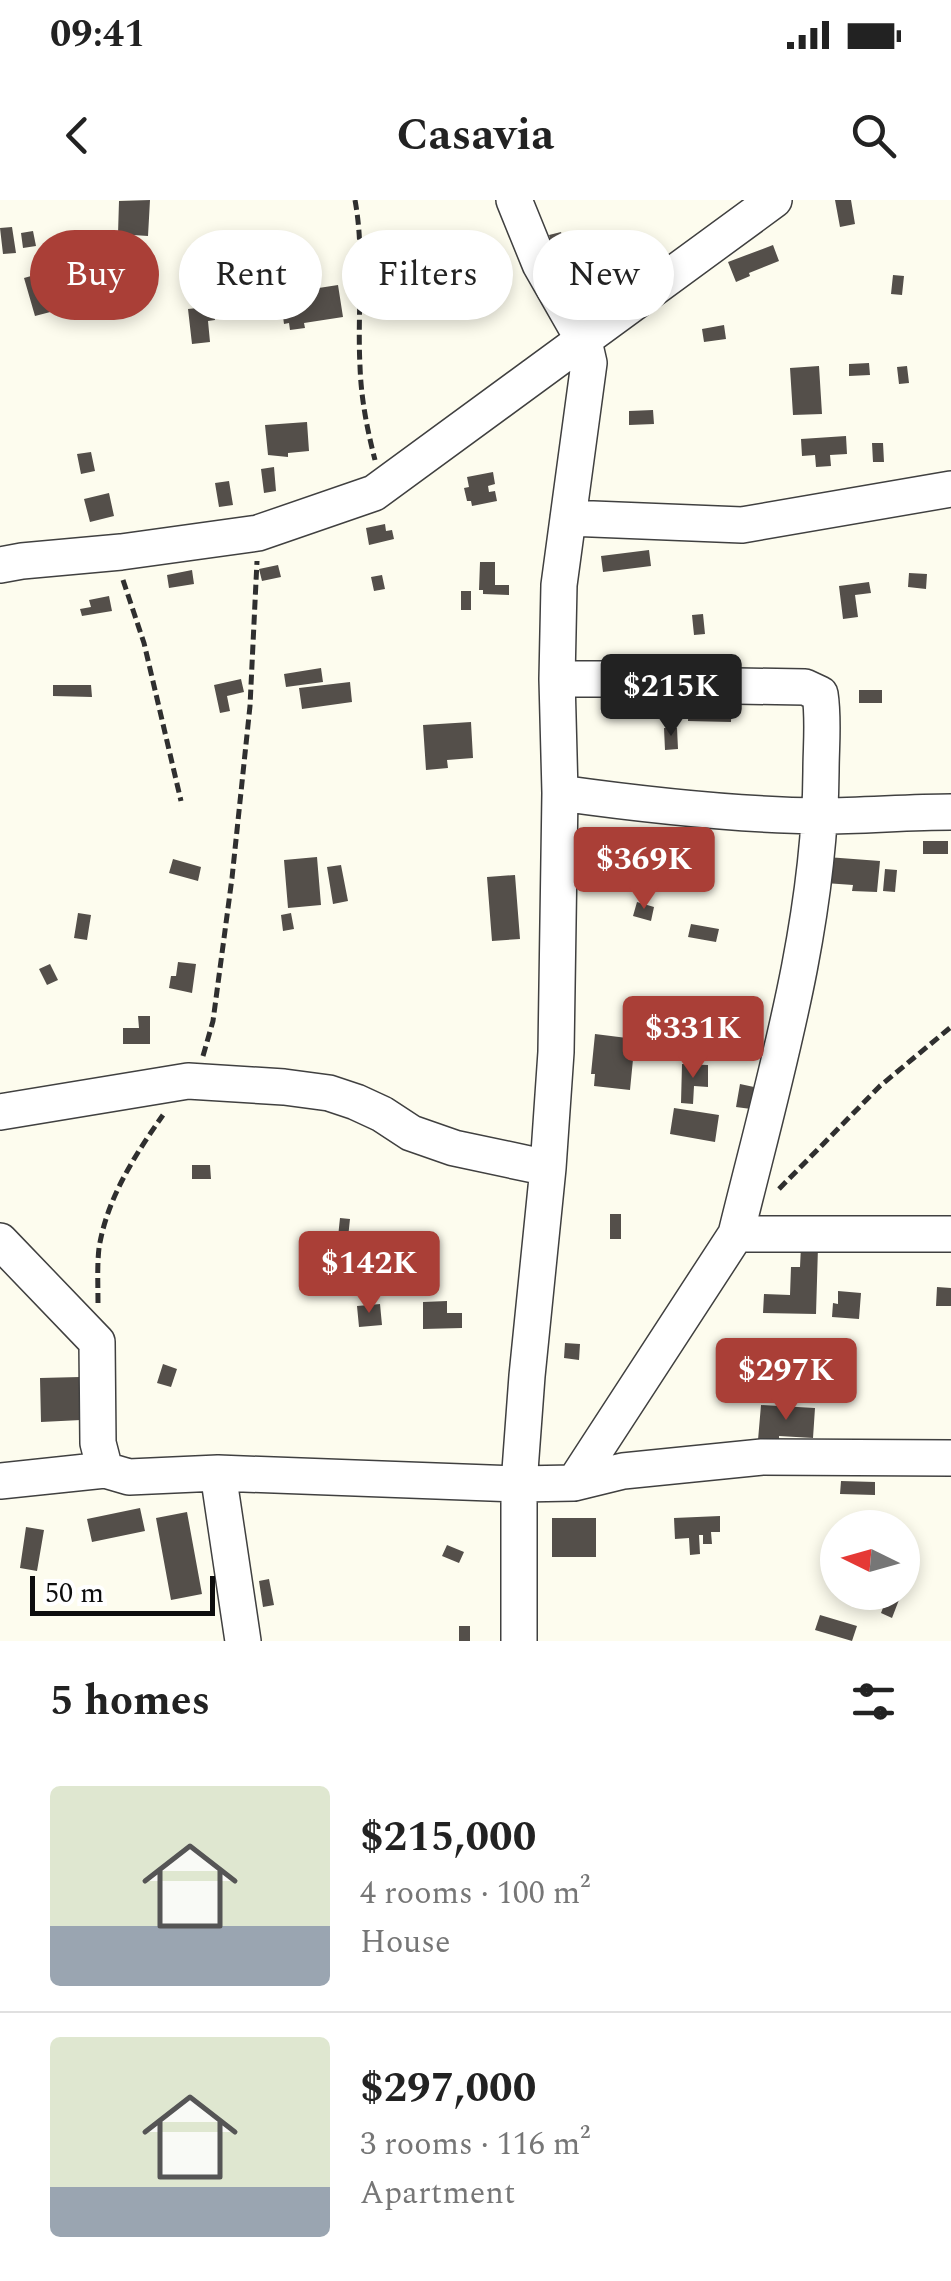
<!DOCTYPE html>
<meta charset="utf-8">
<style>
body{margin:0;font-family:Spectral,serif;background:#f2f2f2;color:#222;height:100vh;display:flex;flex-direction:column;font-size:38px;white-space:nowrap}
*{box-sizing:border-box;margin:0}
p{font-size:32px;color:#767676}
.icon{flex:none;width:55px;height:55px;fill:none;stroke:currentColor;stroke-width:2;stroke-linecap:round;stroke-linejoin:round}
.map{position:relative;height:1441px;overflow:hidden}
.side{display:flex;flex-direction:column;background:#fff;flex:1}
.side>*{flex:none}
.guide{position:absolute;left:30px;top:30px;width:892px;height:90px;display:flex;gap:20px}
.needle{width:65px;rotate:275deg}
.controls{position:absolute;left:820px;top:1310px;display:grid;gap:20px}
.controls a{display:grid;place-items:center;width:100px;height:100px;border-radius:50%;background:#fff;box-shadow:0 5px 15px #0003;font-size:50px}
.scale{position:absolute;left:30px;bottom:25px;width:185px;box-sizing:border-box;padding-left:10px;border:5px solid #0d0d0d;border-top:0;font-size:28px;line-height:35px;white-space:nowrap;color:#0d0d0d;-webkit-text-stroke:8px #fff;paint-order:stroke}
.price{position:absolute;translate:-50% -85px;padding:0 22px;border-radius:10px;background:#aa3f37;color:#fff;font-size:32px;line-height:65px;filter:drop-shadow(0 2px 5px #0008)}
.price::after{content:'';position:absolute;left:50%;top:60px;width:30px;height:22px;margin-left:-15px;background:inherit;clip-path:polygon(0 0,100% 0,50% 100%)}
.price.on{background:#222;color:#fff}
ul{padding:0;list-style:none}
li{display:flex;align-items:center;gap:30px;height:250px;padding:0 50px}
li+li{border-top:2px solid #e0e0e0}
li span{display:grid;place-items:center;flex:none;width:280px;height:200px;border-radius:10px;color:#555}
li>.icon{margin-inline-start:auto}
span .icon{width:120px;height:120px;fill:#fffc;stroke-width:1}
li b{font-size:42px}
h2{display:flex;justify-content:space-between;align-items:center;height:120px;padding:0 50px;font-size:42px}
.tag{padding:0 35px;border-radius:45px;background:#fff;box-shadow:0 5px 15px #0003;font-size:35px;line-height:90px}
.tag.on{background:#aa3f37;color:#fff}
.status{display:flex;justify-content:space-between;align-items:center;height:70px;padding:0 50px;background:#fff;direction:ltr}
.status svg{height:28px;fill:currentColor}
header{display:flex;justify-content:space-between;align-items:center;height:130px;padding:0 50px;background:#fff;font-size:45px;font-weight:700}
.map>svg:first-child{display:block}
.building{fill:#544f4a}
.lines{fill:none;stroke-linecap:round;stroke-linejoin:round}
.minor-casing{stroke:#404040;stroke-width:38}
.path{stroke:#2f2f2f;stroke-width:5;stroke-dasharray:10 5;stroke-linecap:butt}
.minor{stroke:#fff;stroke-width:35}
</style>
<div class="status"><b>09:41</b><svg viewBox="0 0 49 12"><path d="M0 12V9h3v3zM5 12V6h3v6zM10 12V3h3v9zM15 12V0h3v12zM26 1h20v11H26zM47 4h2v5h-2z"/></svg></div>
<header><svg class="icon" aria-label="back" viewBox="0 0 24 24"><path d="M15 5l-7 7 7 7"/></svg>Casavia<svg class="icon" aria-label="search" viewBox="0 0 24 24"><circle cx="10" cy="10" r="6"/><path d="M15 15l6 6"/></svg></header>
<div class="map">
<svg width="951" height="1441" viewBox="0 0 951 1441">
<rect width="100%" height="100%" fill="#fdfcee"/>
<!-- building -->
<path class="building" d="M150,0L148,36L118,34L119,1Z
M835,0H851L855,24L840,27Z
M12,27L16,53L3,54L0,28Z
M33,31L36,46L23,48L21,33Z
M561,32L566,49L554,52L549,35Z
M426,43L428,60L385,64L384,47Z
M773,45L779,61L749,73L750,76L736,82L728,62Z
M70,65L81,104L35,116L24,78Z
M893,75L904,76L902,95L891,94Z
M338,85L343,117L304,123L305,128L290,130L289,123L284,124L280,94Z
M207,107V111L214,110L215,120L208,121L210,142L192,144L188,109Z
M724,125L726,139L704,142L702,129Z
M869,163L870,175L849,176V164Z
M819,166L822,214L793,215L790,168Z
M907,166L909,183L899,184L897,167Z
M653,210L654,224L629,225V211Z
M307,222L309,251L288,253V257L268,255L265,225Z
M846,236L847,254L830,255L831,266L816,267L815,255L802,256L801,239Z
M872,243H883L884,262H873Z
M91,252L95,271L81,274L77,254Z
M274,267L276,291L264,293L261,269Z
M493,272L495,284L488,286L489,292L495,291L497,301L472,306L471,301H467L464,288L469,287L467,277Z
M229,281L233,305L219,307L215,283Z
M109,293L114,316L90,322L84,299Z
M385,324L386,331L392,330L394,339L369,345L366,328Z
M649,350L651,366L603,372L601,356Z
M480,362H495V385H509V395L483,394V390H479Z
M278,365L281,377L262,381L259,369Z
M192,370L194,384L169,388L167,375Z
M909,373L927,374L926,389L908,387Z
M382,375L385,389L374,391L371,377Z
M869,382L871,393L855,395L858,417L843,419L839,386Z
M461,391H471V410H461Z
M109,396L112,411L82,416L80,409L91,407L89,400Z
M703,414L705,434L694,435L692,415Z
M321,468L323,482L286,487L284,474Z
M241,479L244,492L227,496L230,511L220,513L214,485Z
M350,482L352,502L302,509L299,488Z
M53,485H91L92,497L53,496Z
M689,490L732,492L731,522L688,521Z
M859,490H882V503H859Z
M471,522L473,558L447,560L448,568L426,570L423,525Z
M664,528H677L678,549L665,550Z
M679,629L694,630L691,660L677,659Z
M598,630L635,634L632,665L635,666L633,679L590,674V680L577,679L579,651L595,653L594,658L619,660L620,647L596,644Z
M923,641H948V654H923Z
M317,657L321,705L288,708L284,660Z
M827,657L880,661L877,692L852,691L853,685L825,683Z
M173,659L201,667L198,681L169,673Z
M341,665L348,701L333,704L327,667Z
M885,669L897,670L895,692L883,691Z
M515,675L520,739L492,741L487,677Z
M637,702L654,707L651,721L633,716Z
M78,713L91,715L87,740L74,738Z
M291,713L294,729L283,731L281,715Z
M691,724L719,729L716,742L688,737Z
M178,762L196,764L192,793L169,788L171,776H176Z
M50,764L58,780L47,785L39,769Z
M138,816H150V844H123V828H139Z
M595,834L635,839L630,890L594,886L595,874H591Z
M682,864L708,865V887L694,886L693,904L681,903Z
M740,884L754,887L751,909L736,907Z
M674,908L719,915L715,942L670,934Z
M192,965H210L211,979H192Z
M610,1014H621V1039H610Z
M340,1018L350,1019L348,1038L338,1037Z
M801,1046L818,1047L816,1114L763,1113L764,1094L790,1095L791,1067H800Z
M937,1087L951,1088V1106H936Z
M838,1091L861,1093L859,1119L832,1117L833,1103L838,1104Z
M447,1101V1113H462V1128L423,1129V1102Z
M380,1104L382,1125L359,1127L357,1106Z
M565,1143L580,1144L579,1160L564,1158Z
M163,1164L177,1169L171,1187L157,1183Z
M80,1177L81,1220L41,1222L40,1178Z
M761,1205L815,1208L813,1238L779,1236V1242L758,1240Z
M841,1281L875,1282V1295L840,1294Z
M140,1308L145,1331L92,1342L87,1319Z
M187,1312L202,1394L171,1400L156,1318Z
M720,1316V1332H711L712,1344H703V1335H699L700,1354L690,1355L689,1338L675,1339L674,1318Z
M552,1318H596V1357H552Z
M26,1327L44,1330L37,1371L20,1368Z
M447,1345L464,1352L459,1363L442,1356Z
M269,1379L274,1405L263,1407L259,1381Z
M889,1392H902L892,1418L881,1413Z
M820,1415L857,1426L852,1441L815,1430Z
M459,1426H470V1441H459Z"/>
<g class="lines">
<!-- minor casing -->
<g class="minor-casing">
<path id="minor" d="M514,0L540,64L584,141L589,163L559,385L557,479L560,593L556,852L548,968L527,1176L519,1284V1441
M568,318L742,325L951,289
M0,365L22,361L121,352L258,333L374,293L774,0
M557,479H679L737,486L805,487L820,494C824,519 821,546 821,571C820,727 773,883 736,1034
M560,593C646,605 733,615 820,616C864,616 907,612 951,612
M0,912L188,881L284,887L329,893L356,902L382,914L411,933L454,948L548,968
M0,1041L97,1142L98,1243L105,1270L129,1277L218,1273L519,1284L574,1283L623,1271L762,1257L951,1258
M218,1273L243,1441
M0,1281L105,1270
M574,1283L736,1034H951"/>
</g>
<!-- path -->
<path class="path" d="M355,0C365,55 357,110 360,166C361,198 367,229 375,260
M123,380L144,443L181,601
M203,856L213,821L232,678L250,506L257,361
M779,989L880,886L951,827
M98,1103C98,1085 97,1066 99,1048C107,998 135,955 163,915"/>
<!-- minor -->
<use href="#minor" class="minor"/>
</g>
</svg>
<div class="controls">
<a><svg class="needle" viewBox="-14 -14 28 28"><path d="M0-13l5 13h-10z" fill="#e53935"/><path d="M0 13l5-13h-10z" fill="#767676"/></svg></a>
</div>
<div class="scale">50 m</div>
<b class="price on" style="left:671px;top:539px">$215K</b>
<b class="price" style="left:644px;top:712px">$369K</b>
<b class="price" style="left:693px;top:881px">$331K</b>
<b class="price" style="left:369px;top:1116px">$142K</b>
<b class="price" style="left:786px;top:1223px">$297K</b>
<div class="guide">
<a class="tag on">Buy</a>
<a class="tag">Rent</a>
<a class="tag">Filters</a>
<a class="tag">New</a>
</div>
</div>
<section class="side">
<h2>5 homes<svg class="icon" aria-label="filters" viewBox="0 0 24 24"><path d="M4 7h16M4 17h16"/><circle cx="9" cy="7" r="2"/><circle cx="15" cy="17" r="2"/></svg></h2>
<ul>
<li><span style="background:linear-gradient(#dfe7d0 70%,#9aa5b1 0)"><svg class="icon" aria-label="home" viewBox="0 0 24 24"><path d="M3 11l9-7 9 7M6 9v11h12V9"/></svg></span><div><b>$215,000</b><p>4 rooms · 100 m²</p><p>House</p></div></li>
<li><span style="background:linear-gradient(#dfe7d0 75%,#9aa5b1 0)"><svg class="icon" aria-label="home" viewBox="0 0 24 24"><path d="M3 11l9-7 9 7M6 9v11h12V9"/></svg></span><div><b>$297,000</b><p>3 rooms · 116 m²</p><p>Apartment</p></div></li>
</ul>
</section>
